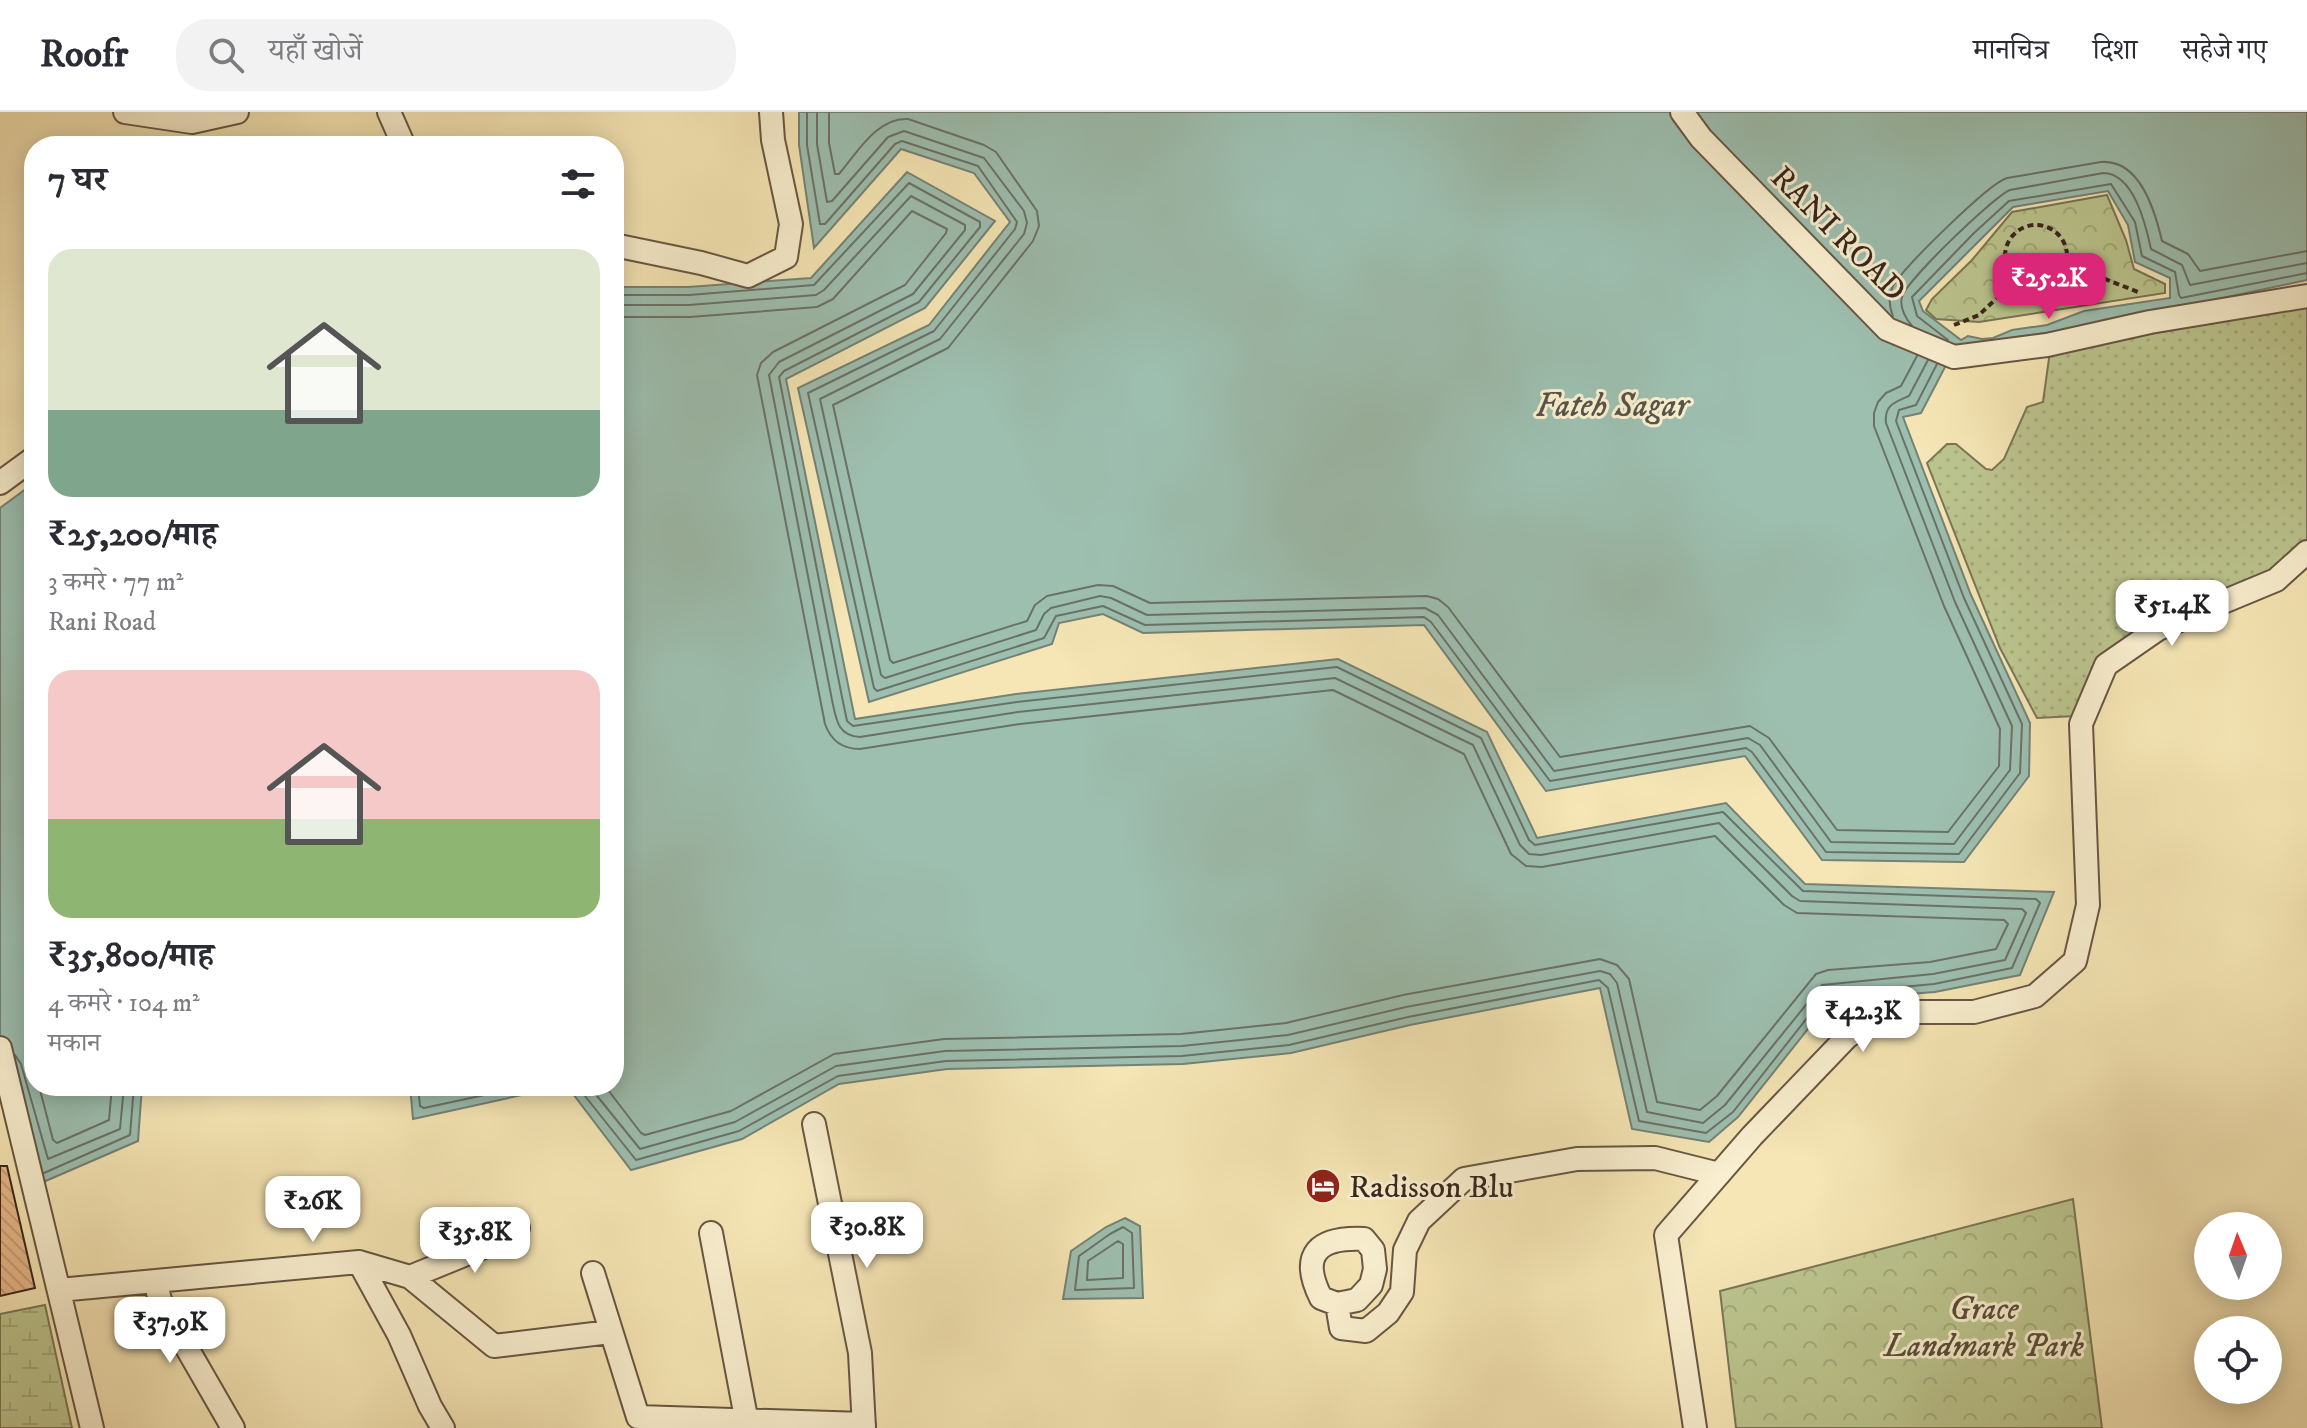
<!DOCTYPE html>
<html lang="hi">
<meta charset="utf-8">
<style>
body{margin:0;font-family:"IM FELL DW Pica","Noto Serif Devanagari",serif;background:#f2f2f3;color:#2b2b33;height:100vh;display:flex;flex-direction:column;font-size:30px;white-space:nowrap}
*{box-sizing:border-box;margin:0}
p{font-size:26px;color:#7c7c81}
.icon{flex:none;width:44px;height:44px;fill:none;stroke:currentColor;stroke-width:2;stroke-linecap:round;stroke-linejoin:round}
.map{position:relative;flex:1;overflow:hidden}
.sheet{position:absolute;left:24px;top:24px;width:600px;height:960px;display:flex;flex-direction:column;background:#fff;border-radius:32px;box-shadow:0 4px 20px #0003}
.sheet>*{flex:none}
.needle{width:52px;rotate:358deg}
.fabs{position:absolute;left:2194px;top:1100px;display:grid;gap:16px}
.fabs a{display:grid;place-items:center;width:88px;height:88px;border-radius:50%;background:#fff;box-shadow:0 4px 20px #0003;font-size:40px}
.price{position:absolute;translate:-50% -68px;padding:0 18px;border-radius:16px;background:#fff;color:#222;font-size:26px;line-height:52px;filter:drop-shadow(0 2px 4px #0008)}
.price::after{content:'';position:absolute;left:50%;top:48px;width:24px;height:18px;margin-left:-12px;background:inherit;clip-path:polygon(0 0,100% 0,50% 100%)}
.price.active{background:#db2777;color:#fff}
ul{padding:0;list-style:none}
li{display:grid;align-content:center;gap:16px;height:424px;padding:0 24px}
li span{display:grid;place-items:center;height:248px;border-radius:24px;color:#555}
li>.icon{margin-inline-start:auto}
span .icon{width:144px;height:144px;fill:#fffc;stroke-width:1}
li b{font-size:34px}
h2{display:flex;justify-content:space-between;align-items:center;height:96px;padding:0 24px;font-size:34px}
header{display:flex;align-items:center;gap:48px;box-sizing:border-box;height:112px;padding:0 40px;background:#fff;border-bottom:2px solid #e1e1e2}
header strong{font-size:38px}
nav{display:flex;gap:44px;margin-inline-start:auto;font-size:28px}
.search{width:560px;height:72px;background:#f2f2f3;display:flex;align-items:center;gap:20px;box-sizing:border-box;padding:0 28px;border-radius:32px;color:#7c7c81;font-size:30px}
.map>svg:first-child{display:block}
.grass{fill:url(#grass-dots);stroke:#7a7656;stroke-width:2}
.wetland{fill:url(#wetland-marsh);stroke:#7a7656;stroke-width:2}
.park{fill:url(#park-crowns);stroke:#7a7656;stroke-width:2}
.water{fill:#9dbfb0;stroke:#758276;stroke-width:2;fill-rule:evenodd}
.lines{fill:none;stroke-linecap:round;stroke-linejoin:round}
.shore{stroke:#6a7267;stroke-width:2}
.building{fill:url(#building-back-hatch);stroke:#38261e;stroke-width:2}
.minor-casing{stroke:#685644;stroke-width:26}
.path{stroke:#38261e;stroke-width:4;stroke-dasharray:6 4;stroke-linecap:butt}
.minor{stroke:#f9efcf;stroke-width:22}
.labels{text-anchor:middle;stroke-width:6;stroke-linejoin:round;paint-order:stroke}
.street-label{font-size:32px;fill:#38261e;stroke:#f9efcf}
.poi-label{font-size:32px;fill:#38261e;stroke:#f9efcf;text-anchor:start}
.park-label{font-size:32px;font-style:italic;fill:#594e3a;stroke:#f9efcf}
.water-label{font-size:34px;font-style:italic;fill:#56544a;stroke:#f9efcf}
</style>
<header>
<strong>Roofr</strong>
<div class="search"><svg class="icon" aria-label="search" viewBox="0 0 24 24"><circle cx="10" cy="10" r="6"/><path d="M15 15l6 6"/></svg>यहाँ खोजें</div>
<nav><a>मानचित्र</a><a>दिशा</a><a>सहेजे गए</a></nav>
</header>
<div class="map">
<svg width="2307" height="1316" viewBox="0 0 2307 1316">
<defs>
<pattern id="grass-dots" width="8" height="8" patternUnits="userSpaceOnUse" patternTransform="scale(2)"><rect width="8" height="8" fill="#bcc58e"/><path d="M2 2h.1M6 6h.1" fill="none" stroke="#a2a97a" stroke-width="1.8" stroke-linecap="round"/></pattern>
<pattern id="wetland-marsh" width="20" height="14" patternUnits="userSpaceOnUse" patternTransform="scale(2)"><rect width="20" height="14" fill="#bcc58e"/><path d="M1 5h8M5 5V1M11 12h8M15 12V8" fill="none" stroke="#a2a97a"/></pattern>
<pattern id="park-crowns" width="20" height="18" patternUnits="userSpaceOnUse" patternTransform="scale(2)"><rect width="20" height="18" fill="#bcc58e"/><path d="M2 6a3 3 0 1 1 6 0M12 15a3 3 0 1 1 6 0" fill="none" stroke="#a2a97a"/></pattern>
<pattern id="building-back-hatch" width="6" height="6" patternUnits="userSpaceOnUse" patternTransform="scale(2)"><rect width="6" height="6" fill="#e7b888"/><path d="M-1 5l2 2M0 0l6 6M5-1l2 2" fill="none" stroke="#c79e75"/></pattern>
</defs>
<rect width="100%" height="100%" fill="#f6e6b5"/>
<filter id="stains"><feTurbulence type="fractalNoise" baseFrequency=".0025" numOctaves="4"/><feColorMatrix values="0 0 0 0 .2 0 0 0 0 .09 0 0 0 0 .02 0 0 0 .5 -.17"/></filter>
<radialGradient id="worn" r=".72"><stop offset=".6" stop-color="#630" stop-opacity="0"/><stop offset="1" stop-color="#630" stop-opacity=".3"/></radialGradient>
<!-- grass -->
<path class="grass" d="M2307,195V427L2271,461L2163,504L2076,604L2037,606L2000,536L1927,351L1947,332H1956L1986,357L1992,358L2004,347L2027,295L2043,290L2050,239Z"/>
<!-- wetland -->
<path class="wetland" d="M45,1193L72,1316H0V1202Z"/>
<!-- park -->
<path class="park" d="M2107,83L2126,128L2134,157L2165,172V181L1979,210L1936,207L1926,198L1932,187L1972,148L2012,100Z
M2073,1087L2102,1316H1736L1720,1179Z"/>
<!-- water -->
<path class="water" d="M799,0H2307V168L2086,215L1956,234L1921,301L1903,305L1971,483L2030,611L2029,664L1964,750L1822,748L1745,644L1546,679L1424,513L1143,521L1103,502L1059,511L1052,532L869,590L798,276L929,213L1010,110L974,61L901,37L814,136L799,33ZM2108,79L2128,113L2135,150L2170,166V186L2084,199L2047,213L2012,218L1993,226L1982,227L1968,224L1961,228L1923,199L1919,189L2013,95Z
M907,60L995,109L925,196L786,267L855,607L1016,582L1338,547L1487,620L1537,726L1726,691L1805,772L2054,780L2020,863L1935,880L1831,888L1738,1005L1709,1030L1632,1017L1600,876L1410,913L1291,941L1183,952L947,957L839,972L742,1027L631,1058L567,974H614V175H688L811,166Z
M34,371V974H142L138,1029L34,1074L0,942V396Z
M410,974H563L413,1007Z
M1125,1106L1140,1114L1143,1186L1063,1187L1071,1139L1106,1115Z"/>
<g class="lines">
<!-- shore -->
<path class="shore" d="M807,0V33L820,112H825L895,32L902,29L978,54L1017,110L1015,117L934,219L808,281L874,576L877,579L1044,526L1056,504L1103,494L1145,513L1424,505L1431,510L1550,669L1746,636L1752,640L1826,740L1959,742L2020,661L2022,612L1964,486L1896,309L1899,298L1916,293L1937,252
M817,0V32L827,90L832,89L888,25L904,19L984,46L1024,99L1027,111L1024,122L940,227L820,287L881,563L885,566L1036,518L1044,502L1051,496L1100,484L1111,486L1147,503L1425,496L1438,503L1554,659L1748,626L1760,633L1831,730L1954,732L2010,658L2012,614L1955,490L1886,311C1884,293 1895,290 1909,284L1928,248
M829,0V31L835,62H839C857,41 877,5 908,7L984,33L996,40L1037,99L1039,114L1033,129L948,236L833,293L890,548L893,551L1027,509L1035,493L1047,484L1098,473L1113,474L1150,491L1427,484L1438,487L1448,495L1560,645L1750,614L1769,626L1837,718L1948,720L1999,654L2000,617L1944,494L1874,314V301L1878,290L1886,281L1901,274L1917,244
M1893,204C1889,194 1888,184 1893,174C1904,155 1988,72 2007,66L2101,50C2140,47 2155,99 2162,129L2188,142L2200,159L2307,139
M1912,214C1906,207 1899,195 1902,185C1905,170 1994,84 2010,78L2103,61C2134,61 2146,114 2151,137L2182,153L2190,173L2307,151
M1948,228L1917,204L1912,185L1974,121L2009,89L2111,72L2135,110L2142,144L2175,160L2179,183L2181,186L2307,161
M15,943L21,952L48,1047L120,1017L124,974
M39,974L53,1028L57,1031L109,1008L112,974
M418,974L420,994L424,996L526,974
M577,974L636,1048L739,1019L838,964L946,949L1182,944L1289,933L1408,905L1599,868L1608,876L1639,1009L1706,1021L1733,1000L1826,882L1934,872L2012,856L2040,791L2036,787L1803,779L1723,700L1535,733L1529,728L1481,626L1337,555L1017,590L853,614L847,609L842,585L779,265L784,259L919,190L980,115V110L909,71L814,173L689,183H614
M589,974L640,1037L735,1010L836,954L945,939L1182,934L1288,923L1406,895L1600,859L1610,862L1617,871L1647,1000L1703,1011L1725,993L1822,873L1933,862L2005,848L2026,801L2022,797L1800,789L1792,784L1719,711L1541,743L1529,742L1520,733L1473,633L1335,566L1018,600L860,625C837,624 836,606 832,588L769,263L779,250L913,182L965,118V113L911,84L824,178L816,183L689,193H614
M605,974L641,1021L645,1023L731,999L834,942L944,927L1181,922L1286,911L1403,883L1600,847L1617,853L1629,867L1657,990L1700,998L1717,984L1816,862L1828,858L1930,850L1996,837L2008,812L2004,808L1797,801L1784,793L1715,724L1542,755L1526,754L1511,742L1464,642L1333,578L1020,612L860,637C842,637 831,629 825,612L757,263L761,251L773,240L905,173L946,121L947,117L912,99L833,187L817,195L690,205H614
M44,1061L130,1023L134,974
M1123,1115L1132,1121L1134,1176L1075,1178L1079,1144L1110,1122Z
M1118,1129L1123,1132V1166L1087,1168L1088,1149Z"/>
</g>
<!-- building -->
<path class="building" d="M0,1054H7L35,1176L0,1184Z"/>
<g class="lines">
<!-- minor casing -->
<g class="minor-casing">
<path id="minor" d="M125,0L192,10L237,0
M389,0L404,34
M1682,0L1701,26L1887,217L1954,245L2047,233L2150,210L2307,184
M614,133L701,151L748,164L786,145L791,112L773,28L771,0
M0,371L34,346
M0,936L92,1316
M814,1012L860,1241L864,1316
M711,1121L748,1316
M359,1150L410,1165L494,1234L610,1220
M593,1161L638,1305L864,1312
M410,1165L486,1134L518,1116
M155,1170L161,1191L233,1316
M59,1178L359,1150L399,1223L430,1294L443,1316
M1337,1192L1357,1188L1371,1173L1375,1157L1373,1138L1364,1127C1318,1125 1299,1142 1321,1186L1337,1192L1341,1216L1366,1219L1388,1201L1402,1180L1405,1138L1419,1109L1464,1067L1577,1047L1655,1046L1719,1062
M1695,1316L1666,1123L1752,1024L1847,925L1882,900H1974L2035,884L2075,849L2088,793L2081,612L2106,553L2158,517L2276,468L2307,440"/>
</g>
<!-- path -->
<path class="path" d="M2005 144a31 31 0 1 1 62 0a31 31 0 1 1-62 0Z
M2067,152L2138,180
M1954,213L1979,203L2016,168"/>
<!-- minor -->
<use href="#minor" class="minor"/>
</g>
<!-- icons -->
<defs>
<g id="hotel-disc" transform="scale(1.8)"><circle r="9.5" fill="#8f2418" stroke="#f9efcf"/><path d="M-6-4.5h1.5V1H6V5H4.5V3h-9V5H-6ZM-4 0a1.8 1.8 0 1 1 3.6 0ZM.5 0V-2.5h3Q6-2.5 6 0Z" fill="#fff"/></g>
</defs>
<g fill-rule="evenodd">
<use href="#hotel-disc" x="1323" y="1074"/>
</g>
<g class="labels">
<!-- street labels -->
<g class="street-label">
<text transform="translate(1839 121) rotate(45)" y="11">RANI ROAD</text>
</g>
<!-- poi labels -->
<g class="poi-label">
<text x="1349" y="1085">Radisson Blu</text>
</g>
<!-- park labels -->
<g class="park-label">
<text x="1984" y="1207">Grace<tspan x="1984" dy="37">Landmark Park</tspan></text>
</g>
<!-- water labels -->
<g class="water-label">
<text x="1612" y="304">Fateh Sagar</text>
</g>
</g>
<rect width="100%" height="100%" filter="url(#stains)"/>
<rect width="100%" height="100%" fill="url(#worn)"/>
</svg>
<div class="fabs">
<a><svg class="needle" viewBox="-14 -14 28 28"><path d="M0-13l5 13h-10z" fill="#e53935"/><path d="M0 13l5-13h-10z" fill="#7c7c81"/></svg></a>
<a><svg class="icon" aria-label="locate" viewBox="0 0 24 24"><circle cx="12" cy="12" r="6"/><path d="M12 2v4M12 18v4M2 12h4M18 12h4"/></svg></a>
</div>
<b class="price active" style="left:2049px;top:209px">₹25.2K</b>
<b class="price" style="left:2172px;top:536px">₹51.4K</b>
<b class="price" style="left:1863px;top:942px">₹42.3K</b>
<b class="price" style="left:313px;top:1132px">₹26K</b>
<b class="price" style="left:867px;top:1158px">₹30.8K</b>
<b class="price" style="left:475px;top:1163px">₹35.8K</b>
<b class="price" style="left:170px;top:1253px">₹37.9K</b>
<section class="sheet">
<h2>7 घर<svg class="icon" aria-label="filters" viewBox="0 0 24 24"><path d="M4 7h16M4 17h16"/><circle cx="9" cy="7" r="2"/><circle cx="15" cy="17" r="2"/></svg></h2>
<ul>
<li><span style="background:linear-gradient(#dfe7d0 65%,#7fa58c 0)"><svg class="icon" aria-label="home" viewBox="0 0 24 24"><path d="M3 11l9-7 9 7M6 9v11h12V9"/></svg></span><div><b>₹25,200/माह</b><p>3 कमरे · 77 m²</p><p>Rani Road</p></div></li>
<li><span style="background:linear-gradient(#f6c9c9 60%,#8fb573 0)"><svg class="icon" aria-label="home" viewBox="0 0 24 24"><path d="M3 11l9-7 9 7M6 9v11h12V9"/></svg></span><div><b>₹35,800/माह</b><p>4 कमरे · 104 m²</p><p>मकान</p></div></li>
</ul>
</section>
</div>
